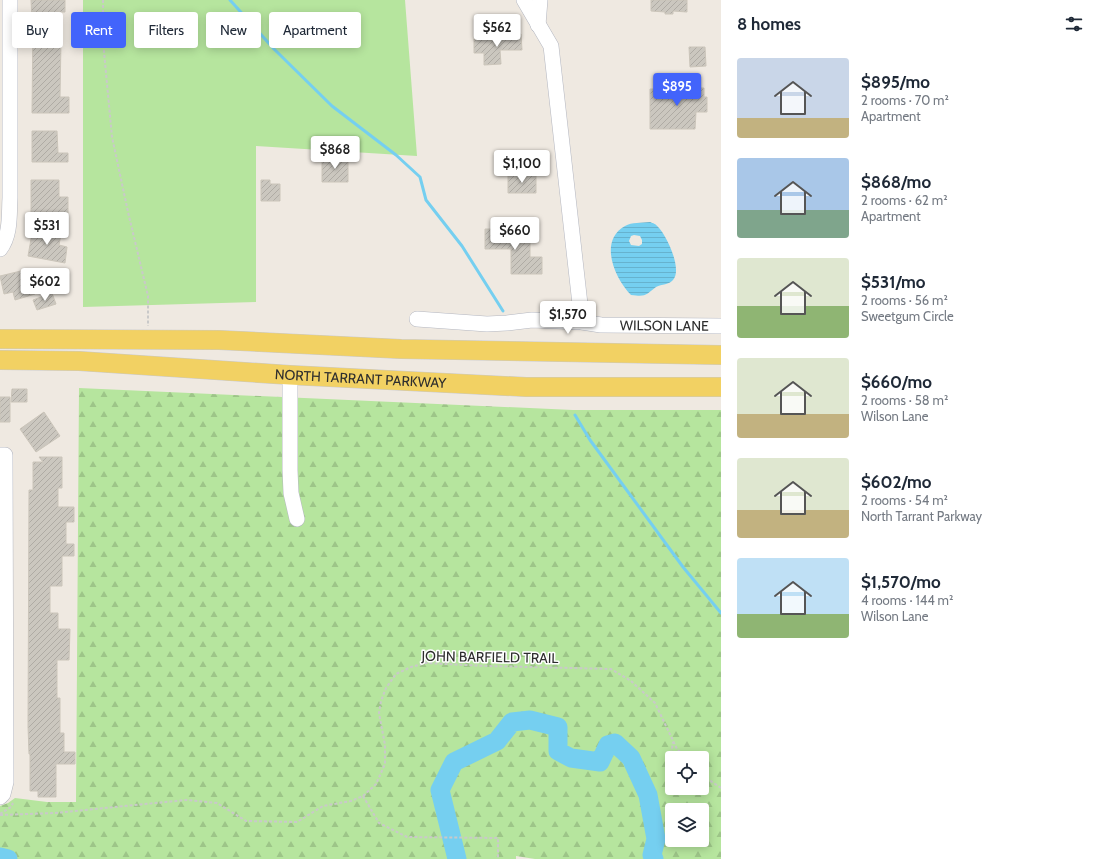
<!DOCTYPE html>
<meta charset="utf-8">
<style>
body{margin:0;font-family:Cabin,sans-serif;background:#f6f6f7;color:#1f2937;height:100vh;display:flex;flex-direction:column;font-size:15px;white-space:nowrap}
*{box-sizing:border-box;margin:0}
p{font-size:13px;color:#747a83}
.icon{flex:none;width:22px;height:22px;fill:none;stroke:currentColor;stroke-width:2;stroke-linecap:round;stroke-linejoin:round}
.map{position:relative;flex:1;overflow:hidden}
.sheet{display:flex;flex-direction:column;background:#fff;width:380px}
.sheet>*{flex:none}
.hud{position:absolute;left:12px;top:12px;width:380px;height:36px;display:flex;gap:8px}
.tools{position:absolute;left:665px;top:751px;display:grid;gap:8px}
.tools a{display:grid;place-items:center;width:44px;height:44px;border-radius:4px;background:#fff;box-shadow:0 2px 10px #0003;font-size:20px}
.price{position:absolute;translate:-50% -34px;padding:0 9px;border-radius:4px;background:#fff;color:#222;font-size:13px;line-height:26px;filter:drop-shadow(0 1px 2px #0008)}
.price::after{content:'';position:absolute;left:50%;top:24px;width:12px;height:9px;margin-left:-6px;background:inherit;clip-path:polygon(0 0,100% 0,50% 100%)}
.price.selected{background:#4264fb;color:#fff}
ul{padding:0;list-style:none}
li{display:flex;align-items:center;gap:12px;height:100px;padding:0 16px}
li span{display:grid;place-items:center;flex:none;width:112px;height:80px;border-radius:4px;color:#555}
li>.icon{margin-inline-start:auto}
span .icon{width:48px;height:48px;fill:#fffc;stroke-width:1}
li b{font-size:17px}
h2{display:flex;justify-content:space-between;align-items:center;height:48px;padding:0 16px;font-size:17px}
.chip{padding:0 14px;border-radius:4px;background:#fff;box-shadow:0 2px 10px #0003;font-size:14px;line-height:36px}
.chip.selected{background:#4264fb;color:#fff}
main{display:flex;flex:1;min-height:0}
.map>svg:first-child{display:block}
.grass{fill:#b6e59e}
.forest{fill:url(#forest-firs);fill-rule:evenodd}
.water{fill:url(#water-rules);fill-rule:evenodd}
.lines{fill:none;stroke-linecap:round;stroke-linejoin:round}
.stream{stroke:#75cff0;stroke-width:3}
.river{stroke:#75cff0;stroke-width:19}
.building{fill:url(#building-hatch);stroke:#cbc5ba}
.minor-casing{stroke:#b4b7c1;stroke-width:16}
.major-casing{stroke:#c9c9c9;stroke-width:20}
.path{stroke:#c9c9c9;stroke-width:2;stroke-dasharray:3 2;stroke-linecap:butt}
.minor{stroke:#fff;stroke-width:15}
.major{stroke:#f2d163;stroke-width:19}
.labels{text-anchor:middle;stroke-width:3;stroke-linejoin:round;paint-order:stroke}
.street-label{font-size:14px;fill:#2e2e2e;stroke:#fff}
</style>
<main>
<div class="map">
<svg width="721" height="859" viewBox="0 0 721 859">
<defs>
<pattern id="forest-firs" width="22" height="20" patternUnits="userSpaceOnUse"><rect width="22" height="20" fill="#b6e59e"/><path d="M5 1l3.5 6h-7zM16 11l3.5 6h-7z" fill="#9dc588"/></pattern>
<pattern id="water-rules" width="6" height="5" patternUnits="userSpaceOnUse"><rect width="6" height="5" fill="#75cff0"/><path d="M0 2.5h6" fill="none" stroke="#66b2ce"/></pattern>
<pattern id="building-hatch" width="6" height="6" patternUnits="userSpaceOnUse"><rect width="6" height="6" fill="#cbc7bf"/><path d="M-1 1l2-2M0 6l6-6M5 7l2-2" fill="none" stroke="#afaba4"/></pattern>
</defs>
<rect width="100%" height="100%" fill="#efe9e1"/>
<!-- grass -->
<path class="grass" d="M83,0H405L417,156L256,146V302L83,307Z"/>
<!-- forest -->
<path class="forest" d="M79,388L573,410H721V859H535L516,856V859H0V806L8,803L15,798L47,802H76ZM672,758H702V788H672ZM672,810H702V840H672Z"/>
<!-- water -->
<path class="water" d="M650,222C650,222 655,224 655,224C666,232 683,270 673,280C669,285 662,284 656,287C645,295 647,297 631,295C615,279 598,241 625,226C632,222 641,223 650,222ZM634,235L640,236L642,240V244L639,246L631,245L629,241L631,236Z"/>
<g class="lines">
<!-- stream -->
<path class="stream" d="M230,0L274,49L332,106L396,155L420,177L426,200L462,246L503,311
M575,415L590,440L683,567L721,613"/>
<!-- river -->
<path class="river" d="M0,857L8,859
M457,859L440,790L454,762L497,741L512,722L530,720L558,727V751L571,758L600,762L608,745L615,743L631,758L648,795L656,839L652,855L654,859"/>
</g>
<!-- building -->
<path class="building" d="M31,0H65V12H56V21H52V40H61L60,97H69V113H32L33,21H32Z
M651,0H687V12L673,11V14H665V12L651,11Z
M509,34H521L522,50H500L501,64L484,65V53H474V39H509Z
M689,47H705L706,66L690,67Z
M681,84H697V88H704V97H707V112H696L695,129H650V89H681Z
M32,131H57L58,153H68V162H32Z
M322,158H348V182H322Z
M508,174H536V193H508Z
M31,180H59V197H68V213H31Z
M261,180H270V184H280V201H261Z
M33,228L61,234L59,245L67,247L65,263L28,256Z
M485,229H501V233H530V257H542V274H511V249H485Z
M29,269L35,294L15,300L13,292L4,294L0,276Z
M52,293L56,304L37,310L33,300Z
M12,389H27V402H11Z
M0,397H10V422H0Z
M44,412L60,436L36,452L20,429Z
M39,457H62V488H58V507H74V522H66V544H74V556H62V586H50V613H58V629H70L69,660H57V698H60V733H64V752H75V764H56V797H38V791H30V754H29L28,726L29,490H33V462H43Z"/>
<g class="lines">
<!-- minor casing -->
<g class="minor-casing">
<g id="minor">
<path d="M524,0L551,46L582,322"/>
<path d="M538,25L540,0"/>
<path d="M0,249C11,235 9,214 10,198V0"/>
<path id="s1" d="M417,319L487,324L507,323L532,320L582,322L601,325L721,326"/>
<path d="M290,375V470L291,493L297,519"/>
<path d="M0,455H5L6,782L3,794L0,797"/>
</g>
</g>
<!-- major casing -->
<g class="major-casing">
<g id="major">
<path d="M0,339L219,340L401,349L721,355"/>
<path id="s2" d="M0,360L79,361L290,375L526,387H721"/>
</g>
</g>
<!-- path -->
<path class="path" d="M103,0V41L112,137L128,212L148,296V326
M673,758L671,755L673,742
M702,775L721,788
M363,796L379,823L407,837L498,838V859
M0,814L11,807L13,803
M0,815L55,813L186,800L217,803L246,821L297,822L323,806L351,801L363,796L376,784L385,764V745L379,713L381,701L386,688L396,674L411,667L426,663L487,666L611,669L631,681L655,703L677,749L686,758"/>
<!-- minor -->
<use href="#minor" class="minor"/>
<!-- major -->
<use href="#major" class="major"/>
</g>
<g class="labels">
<!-- street labels -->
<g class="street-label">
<text dy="5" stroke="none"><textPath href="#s1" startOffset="248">WILSON LANE</textPath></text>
<text dy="5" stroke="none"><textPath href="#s2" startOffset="361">NORTH TARRANT PARKWAY</textPath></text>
<text transform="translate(490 657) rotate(1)" y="5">JOHN BARFIELD TRAIL</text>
</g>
</g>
</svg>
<div class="tools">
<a><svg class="icon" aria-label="locate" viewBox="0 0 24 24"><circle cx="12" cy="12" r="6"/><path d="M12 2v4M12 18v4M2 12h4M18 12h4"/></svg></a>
<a><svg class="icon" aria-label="layers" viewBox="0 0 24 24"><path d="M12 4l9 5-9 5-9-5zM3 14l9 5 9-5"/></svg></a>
</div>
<b class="price" style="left:497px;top:48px">$562</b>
<b class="price selected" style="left:677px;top:107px">$895</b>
<b class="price" style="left:335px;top:170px">$868</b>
<b class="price" style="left:522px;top:184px">$1,100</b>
<b class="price" style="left:47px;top:246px">$531</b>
<b class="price" style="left:515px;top:251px">$660</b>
<b class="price" style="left:45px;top:302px">$602</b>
<b class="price" style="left:568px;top:335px">$1,570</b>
<div class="hud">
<a class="chip">Buy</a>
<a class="chip selected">Rent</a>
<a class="chip">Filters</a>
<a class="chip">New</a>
<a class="chip">Apartment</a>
</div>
</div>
<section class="sheet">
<h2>8 homes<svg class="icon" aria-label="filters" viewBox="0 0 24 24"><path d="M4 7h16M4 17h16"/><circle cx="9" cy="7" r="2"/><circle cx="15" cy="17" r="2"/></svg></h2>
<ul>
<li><span style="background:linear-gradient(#c9d6e8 75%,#c2b280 0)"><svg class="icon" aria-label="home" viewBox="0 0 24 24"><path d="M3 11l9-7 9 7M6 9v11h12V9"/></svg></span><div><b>$895/mo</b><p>2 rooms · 70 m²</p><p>Apartment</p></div></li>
<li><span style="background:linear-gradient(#a9c7e8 65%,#7fa58c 0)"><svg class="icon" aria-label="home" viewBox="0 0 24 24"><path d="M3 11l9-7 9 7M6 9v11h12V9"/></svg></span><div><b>$868/mo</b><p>2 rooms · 62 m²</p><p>Apartment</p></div></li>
<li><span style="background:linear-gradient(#dfe7d0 60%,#8fb573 0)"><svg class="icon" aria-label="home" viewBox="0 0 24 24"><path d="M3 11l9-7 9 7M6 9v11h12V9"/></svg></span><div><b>$531/mo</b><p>2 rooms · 56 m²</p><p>Sweetgum Circle</p></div></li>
<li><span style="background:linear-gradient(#dfe7d0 70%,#c2b280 0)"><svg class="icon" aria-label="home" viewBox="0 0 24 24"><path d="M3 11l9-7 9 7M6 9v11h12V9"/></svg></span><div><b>$660/mo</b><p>2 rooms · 58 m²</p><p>Wilson Lane</p></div></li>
<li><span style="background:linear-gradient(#dfe7d0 65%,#c2b280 0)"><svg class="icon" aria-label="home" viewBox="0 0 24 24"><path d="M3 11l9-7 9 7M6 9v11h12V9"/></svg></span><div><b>$602/mo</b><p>2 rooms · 54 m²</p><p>North Tarrant Parkway</p></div></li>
<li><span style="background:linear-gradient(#bfe0f5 70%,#8fb573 0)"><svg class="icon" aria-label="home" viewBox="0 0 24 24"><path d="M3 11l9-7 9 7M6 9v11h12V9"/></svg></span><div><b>$1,570/mo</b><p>4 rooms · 144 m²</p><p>Wilson Lane</p></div></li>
</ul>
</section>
</main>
